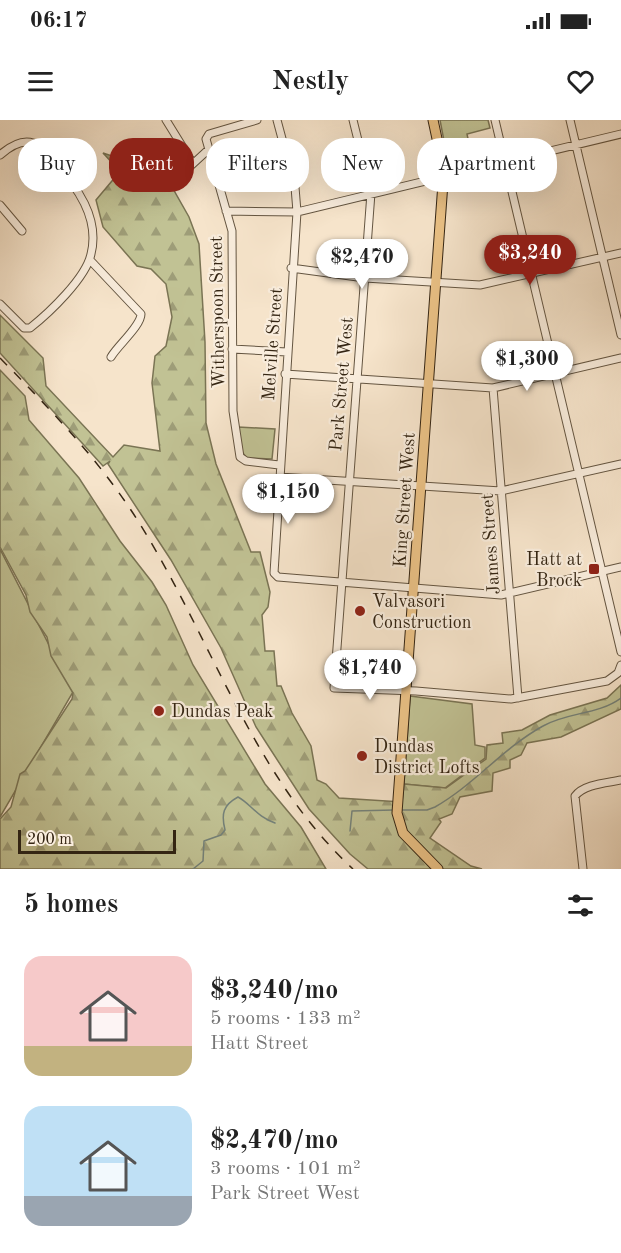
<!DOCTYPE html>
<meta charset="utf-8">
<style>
body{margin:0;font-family:"Old Standard TT",serif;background:#f2f2f2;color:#222;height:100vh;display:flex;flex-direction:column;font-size:22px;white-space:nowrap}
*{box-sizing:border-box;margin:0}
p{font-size:20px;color:#767676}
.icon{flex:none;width:33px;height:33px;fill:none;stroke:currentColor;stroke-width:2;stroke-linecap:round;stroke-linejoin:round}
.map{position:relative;height:749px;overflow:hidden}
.drawer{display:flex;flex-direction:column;background:#fff;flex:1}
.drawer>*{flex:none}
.banner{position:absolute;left:18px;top:18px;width:585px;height:54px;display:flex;gap:12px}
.scale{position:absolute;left:18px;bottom:15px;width:158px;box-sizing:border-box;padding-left:6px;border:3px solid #342513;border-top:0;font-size:16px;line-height:21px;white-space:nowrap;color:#342513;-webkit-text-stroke:4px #f9eddd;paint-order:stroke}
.price{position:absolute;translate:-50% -51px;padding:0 14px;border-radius:21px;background:#fff;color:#222;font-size:20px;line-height:39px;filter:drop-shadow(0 2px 3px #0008)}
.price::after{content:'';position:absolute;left:50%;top:36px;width:18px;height:14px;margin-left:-9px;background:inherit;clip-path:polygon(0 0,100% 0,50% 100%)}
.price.active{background:#8f2418;color:#fff}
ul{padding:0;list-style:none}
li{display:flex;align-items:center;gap:18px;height:150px;padding:0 24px}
li span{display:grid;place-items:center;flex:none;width:168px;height:120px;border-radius:18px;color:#555}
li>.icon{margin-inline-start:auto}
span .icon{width:72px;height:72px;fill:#fffc;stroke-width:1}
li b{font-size:26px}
h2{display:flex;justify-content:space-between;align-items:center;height:72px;padding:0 24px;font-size:26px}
.tag{padding:0 21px;border-radius:24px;background:#fff;box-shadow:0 6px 24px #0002;font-size:21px;line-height:54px}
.tag.active{background:#8f2418;color:#fff}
.status{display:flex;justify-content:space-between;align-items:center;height:42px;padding:0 30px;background:#fff;direction:ltr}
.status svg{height:16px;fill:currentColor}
header{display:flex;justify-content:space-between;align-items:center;height:78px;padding:0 24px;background:#fff;font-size:27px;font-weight:700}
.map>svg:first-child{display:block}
.green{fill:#c1c294;stroke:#7a7454;stroke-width:1.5}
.forest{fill:url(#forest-firs);stroke:#7a7454;stroke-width:1.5}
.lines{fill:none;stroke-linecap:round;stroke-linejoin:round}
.stream{stroke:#748179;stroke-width:1.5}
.minor-casing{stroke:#645541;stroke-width:9}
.major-casing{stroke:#342513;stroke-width:11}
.minor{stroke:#f9eddd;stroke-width:7}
.major{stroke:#ebc286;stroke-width:9}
.rail{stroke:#342513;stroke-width:1.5;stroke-dasharray:10 10;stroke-linecap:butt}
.poi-dot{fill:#8f2418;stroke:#f9eddd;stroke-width:2}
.labels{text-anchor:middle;stroke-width:4.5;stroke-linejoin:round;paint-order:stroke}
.street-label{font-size:18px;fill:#342513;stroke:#f9eddd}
.poi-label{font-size:18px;fill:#342513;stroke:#f9eddd;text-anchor:start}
</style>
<div class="status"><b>06:17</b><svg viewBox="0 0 49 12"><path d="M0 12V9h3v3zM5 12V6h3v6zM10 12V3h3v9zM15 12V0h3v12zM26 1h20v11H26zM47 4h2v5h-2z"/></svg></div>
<header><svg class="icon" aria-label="menu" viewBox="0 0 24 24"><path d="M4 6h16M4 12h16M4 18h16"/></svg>Nestly<svg class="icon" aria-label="heart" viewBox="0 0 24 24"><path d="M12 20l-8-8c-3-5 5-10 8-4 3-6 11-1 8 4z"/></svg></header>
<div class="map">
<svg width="621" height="749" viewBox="0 0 621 749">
<defs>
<pattern id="forest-firs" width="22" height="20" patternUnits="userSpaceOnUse" patternTransform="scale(1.5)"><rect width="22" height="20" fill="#c1c294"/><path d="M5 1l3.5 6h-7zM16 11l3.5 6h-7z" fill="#9e9d78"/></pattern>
</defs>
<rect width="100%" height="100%" fill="#f6e4cb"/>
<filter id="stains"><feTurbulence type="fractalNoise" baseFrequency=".00333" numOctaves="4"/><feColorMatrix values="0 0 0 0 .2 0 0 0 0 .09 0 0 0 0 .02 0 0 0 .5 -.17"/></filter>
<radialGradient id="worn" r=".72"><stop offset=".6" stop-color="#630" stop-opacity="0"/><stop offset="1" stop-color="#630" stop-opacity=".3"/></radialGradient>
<!-- green -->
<path class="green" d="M440,0H488L490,8L467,14L473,43L449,47Z
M238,307L275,309L272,339L247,338L242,332Z
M0,429L73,572L0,697Z
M410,576L472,584L475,625L485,627V638L445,668L404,664Z"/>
<!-- forest -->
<path class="forest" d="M143,30L155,40L164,53L189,97L199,124L205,222L206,303L216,344L251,432H260L270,472L268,487L262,495L265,531H274L277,566H281L292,593L311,626L317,660L326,664L339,678L402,682L404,664L446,668L486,639L487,625L503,623L502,613L522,610L550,595L607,578L621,565V589L561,617L527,623L521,635L510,640V648L493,653L492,671L460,677L452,694L439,699L441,702L430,718L471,746L482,749H368L350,734L309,689L267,624L256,607L221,528L171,440L108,344L110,341L103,346L0,233V195L43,238L46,266L113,337L124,325L160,331L152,263L155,236L166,226L172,197L166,164L151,149L137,146L103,107L96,80L117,55L116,47L103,33L112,36Z
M0,250L25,276L29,300L79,358L120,421L152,462L166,485L193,545L265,664L301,707L326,749H0V699L11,687L20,654L25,651L72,579L73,573L51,536L47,517L30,492L26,475L0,427Z"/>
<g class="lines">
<!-- stream -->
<path class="stream" d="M402,690H427L435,687C474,665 503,628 543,606C567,592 598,595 621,578
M350,711L352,691L394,690
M193,749L203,741L204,721L221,715L225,710C221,694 223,685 238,677C251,684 257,697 275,703"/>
<!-- minor casing -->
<g class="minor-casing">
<path id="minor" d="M166,0L192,42
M257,0L209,14L206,19L232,111L233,291L240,337L246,341L279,345
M277,0L295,67L297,92L274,453L278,457L501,475L621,447
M353,0L371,73L334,568L416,571L511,579L607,561L618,553L621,545
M495,0L621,532
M570,0L621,215
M0,35C8,28 21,19 33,23C41,26 47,36 53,41C77,66 100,98 91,134C86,158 49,193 30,208H24L0,184
M170,65L209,29
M0,85L22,111
M226,91L297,92L621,14
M90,140L141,194C141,206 118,225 111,237
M291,148L365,158L480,165L621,133
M232,229L287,232
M285,254L493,268L621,238
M493,268L518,578
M279,357L501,371L621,344
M583,749L575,676C584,664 607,663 621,660"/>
</g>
<!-- major casing -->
<g class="major-casing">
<path id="major" d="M433,0L442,42L443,63L397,693L403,713L438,749"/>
</g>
<!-- minor -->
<use href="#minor" class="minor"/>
<!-- major -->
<use href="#major" class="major"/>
<!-- rail -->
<path class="rail" d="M0,238C55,294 109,350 149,419C215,530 257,660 353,749"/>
</g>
<!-- markers -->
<g class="poi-dot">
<rect x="588" y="443" width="12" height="12" rx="3"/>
<circle cx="360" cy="491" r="6"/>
<circle cx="159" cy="591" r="6"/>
<circle cx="362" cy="636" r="6"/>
</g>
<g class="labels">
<!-- street labels -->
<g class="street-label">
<text transform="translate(217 192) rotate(-91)" y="6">Witherspoon Street</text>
<text transform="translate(272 224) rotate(-86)" y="6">Melville Street</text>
<text transform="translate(341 264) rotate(-85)" y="6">Park Street West</text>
<text transform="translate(404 380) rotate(-86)" y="6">King Street West</text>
<text transform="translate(490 424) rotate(-94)" y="6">James Street</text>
</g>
<!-- poi labels -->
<g class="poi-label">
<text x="582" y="445" text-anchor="end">Hatt at<tspan x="582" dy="21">Brock</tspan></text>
<text x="372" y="487">Valvasori<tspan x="372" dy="21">Construction</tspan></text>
<text x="171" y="597">Dundas Peak</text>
<text x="374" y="632">Dundas<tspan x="374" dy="21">District Lofts</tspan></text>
</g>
</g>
<rect width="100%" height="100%" filter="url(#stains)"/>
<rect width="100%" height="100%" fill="url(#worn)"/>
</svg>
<div class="scale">200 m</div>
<b class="price active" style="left:530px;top:166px">$3,240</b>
<b class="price" style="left:362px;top:170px">$2,470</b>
<b class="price" style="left:527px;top:272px">$1,300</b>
<b class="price" style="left:288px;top:405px">$1,150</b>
<b class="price" style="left:370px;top:581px">$1,740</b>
<div class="banner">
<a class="tag">Buy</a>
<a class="tag active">Rent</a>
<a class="tag">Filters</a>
<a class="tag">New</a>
<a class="tag">Apartment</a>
</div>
</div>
<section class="drawer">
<h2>5 homes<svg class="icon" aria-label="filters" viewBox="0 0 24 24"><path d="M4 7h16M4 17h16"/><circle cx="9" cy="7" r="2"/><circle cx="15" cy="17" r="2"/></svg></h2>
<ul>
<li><span style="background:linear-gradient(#f6c9c9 75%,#c2b280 0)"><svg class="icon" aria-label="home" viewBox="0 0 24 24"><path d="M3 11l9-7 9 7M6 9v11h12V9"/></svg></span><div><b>$3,240/mo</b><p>5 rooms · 133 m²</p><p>Hatt Street</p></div></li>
<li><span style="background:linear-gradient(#bfe0f5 75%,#9aa5b1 0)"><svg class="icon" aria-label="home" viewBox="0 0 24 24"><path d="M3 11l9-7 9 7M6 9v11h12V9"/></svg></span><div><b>$2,470/mo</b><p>3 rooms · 101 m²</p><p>Park Street West</p></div></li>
</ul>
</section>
